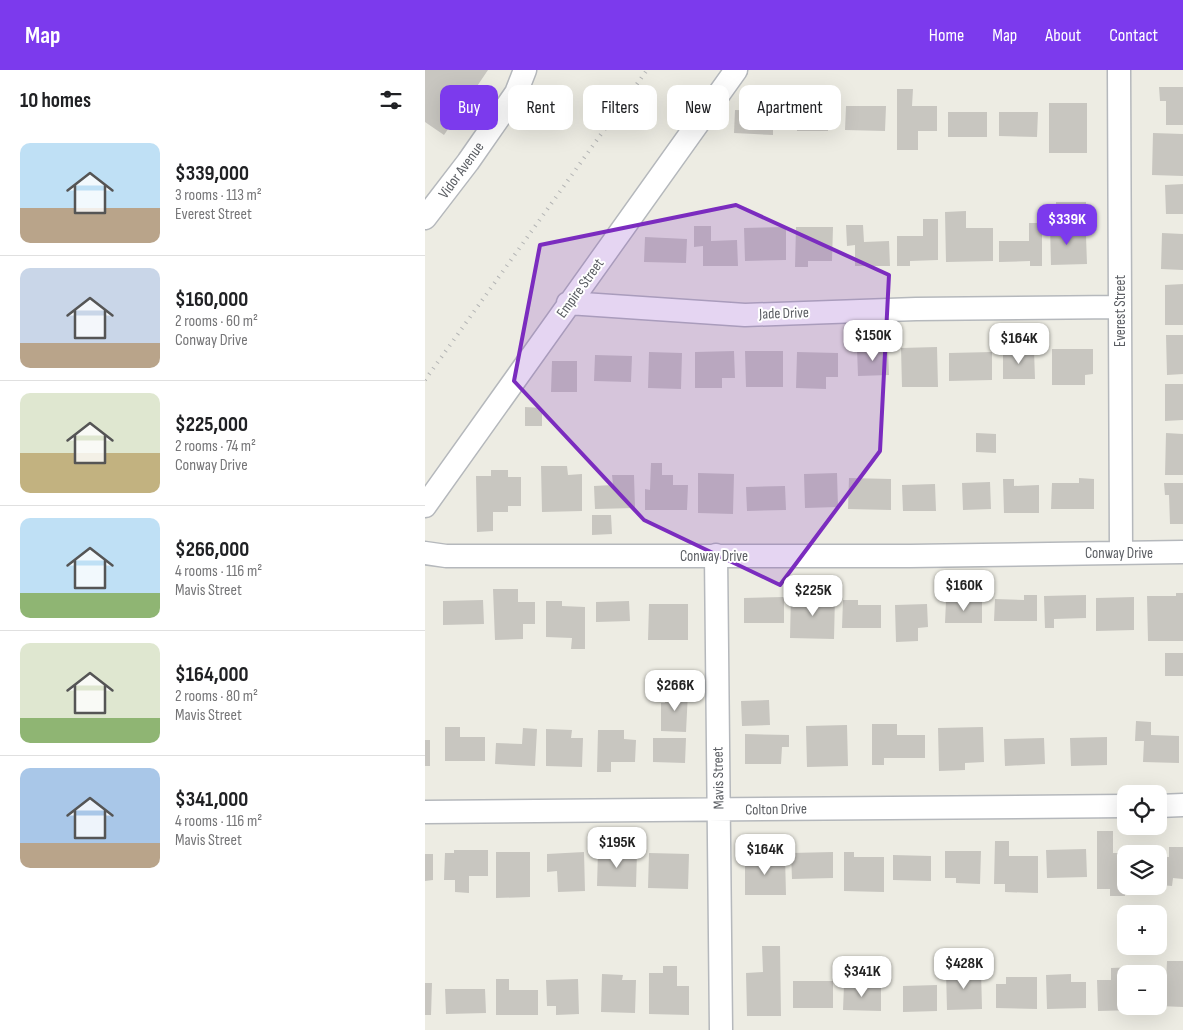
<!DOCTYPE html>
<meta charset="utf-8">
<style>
body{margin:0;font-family:"Sofia Sans Condensed",sans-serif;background:#f6f6f6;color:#202124;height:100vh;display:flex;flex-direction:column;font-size:19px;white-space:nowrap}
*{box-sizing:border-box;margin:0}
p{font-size:16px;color:#757577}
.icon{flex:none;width:28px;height:28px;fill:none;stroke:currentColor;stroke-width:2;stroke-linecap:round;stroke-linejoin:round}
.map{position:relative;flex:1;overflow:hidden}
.details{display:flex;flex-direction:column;background:#fff;width:425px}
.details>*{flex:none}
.guide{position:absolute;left:15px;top:15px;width:475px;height:45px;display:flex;gap:10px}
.controls{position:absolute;left:692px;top:715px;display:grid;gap:10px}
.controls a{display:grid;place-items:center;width:50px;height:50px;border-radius:10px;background:#fff;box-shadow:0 5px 20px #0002;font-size:25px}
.price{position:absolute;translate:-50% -42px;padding:0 11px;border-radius:10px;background:#fff;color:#222;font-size:16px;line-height:32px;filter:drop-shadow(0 1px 2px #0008)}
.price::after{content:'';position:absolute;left:50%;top:30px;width:15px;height:11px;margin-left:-8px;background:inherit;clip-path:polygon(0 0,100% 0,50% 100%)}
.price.selected{background:#7c3aed;color:#fff}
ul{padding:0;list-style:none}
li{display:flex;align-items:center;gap:15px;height:125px;padding:0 20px}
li+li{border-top:1px solid #e0e0e0}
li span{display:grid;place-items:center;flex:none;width:140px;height:100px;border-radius:10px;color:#555}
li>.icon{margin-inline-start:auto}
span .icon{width:60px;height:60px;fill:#fffc;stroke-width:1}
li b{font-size:21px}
h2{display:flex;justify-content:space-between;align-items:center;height:60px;padding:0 20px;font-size:21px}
.tag{padding:0 18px;border-radius:10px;background:#fff;box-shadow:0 5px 20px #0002;font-size:18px;line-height:45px}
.tag.selected{background:#7c3aed;color:#fff}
header{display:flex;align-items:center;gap:30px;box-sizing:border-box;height:70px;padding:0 25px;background:#7c3aed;color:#fff}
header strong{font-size:24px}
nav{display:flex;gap:28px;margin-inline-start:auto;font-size:18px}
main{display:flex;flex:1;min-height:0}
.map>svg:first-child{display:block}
.building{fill:#c8c6c0}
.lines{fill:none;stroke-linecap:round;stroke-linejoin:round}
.street-casing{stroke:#b5b8bc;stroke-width:25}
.street{stroke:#fff;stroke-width:22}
.rail{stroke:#b3b4b4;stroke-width:4;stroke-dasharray:1 6;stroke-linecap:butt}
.marked{fill:#7b2cbf;fill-opacity:0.2;stroke:#7b2cbf;stroke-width:4;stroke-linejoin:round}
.labels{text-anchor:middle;stroke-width:4;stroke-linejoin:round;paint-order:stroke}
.street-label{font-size:15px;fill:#5b5e63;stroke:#fff}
</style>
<header>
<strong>Map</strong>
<nav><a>Home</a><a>Map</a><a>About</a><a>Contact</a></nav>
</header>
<main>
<section class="details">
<h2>10 homes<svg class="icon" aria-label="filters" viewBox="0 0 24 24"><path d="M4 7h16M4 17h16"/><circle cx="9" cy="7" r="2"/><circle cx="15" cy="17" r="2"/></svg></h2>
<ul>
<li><span style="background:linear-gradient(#bfe0f5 65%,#b9a48a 0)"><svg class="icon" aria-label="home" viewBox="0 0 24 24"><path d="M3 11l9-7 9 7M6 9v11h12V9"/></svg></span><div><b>$339,000</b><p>3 rooms · 113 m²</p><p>Everest Street</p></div></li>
<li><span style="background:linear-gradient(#c9d6e8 75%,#b9a48a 0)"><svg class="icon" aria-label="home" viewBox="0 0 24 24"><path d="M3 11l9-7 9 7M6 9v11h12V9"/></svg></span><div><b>$160,000</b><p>2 rooms · 60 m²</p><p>Conway Drive</p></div></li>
<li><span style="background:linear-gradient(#dfe7d0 60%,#c2b280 0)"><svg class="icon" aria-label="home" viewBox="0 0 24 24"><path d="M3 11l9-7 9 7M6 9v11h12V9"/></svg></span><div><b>$225,000</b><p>2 rooms · 74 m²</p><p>Conway Drive</p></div></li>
<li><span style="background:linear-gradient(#bfe0f5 75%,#8fb573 0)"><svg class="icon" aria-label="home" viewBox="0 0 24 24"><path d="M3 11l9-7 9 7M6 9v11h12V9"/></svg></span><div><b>$266,000</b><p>4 rooms · 116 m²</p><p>Mavis Street</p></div></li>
<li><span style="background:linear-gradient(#dfe7d0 75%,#8fb573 0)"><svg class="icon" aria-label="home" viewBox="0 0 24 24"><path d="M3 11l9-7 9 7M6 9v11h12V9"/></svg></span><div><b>$164,000</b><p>2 rooms · 80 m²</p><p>Mavis Street</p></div></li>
<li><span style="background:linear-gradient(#a9c7e8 75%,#b9a48a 0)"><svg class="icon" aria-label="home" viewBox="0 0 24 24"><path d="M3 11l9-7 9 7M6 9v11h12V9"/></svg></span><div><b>$341,000</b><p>4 rooms · 116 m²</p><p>Mavis Street</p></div></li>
</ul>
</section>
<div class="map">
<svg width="758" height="960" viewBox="0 0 758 960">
<rect width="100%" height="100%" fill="#edece3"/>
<!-- building -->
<path class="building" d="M0,0H63L19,65L0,52Z
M734,17H758V55H741V31H735Z
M472,19H488L487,36H512V61H493V80H472Z
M373,32L404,33L403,61H372Z
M624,33H662V83H624Z
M421,36H461L460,61L420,60Z
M310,40L348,41V65L309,63Z
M523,42H562V67H523Z
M574,42H613L612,67L574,66Z
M728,63L758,64V106L727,105Z
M758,114V144H741L740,115Z
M631,132H661V150H631Z
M541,141V158H568V191L521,192L520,142Z
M498,149H513V190L485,191V196H472V166H498Z
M604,153H617V196H605V191L574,192V171H604Z
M650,154V166H661L662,194L626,195L625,155Z
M421,155H438L439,172L464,171L465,196H430V175L422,176Z
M269,156H286V171L312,170L313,196H278V176L269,177Z
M361,157V190L320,191L319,158Z
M371,157H408L407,191H383V197H370Z
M737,163L758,164V200L736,199Z
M220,167L262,169L261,193L219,192Z
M758,214V255H740V215Z
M741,265H758V304L742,305Z
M512,277L513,317H477L476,278Z
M463,278L464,305L433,306L432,279Z
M627,279H668V304L660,305V315H627Z
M609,280L610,309H578V281Z
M309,281L310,308H297V318H270V282Z
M320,281H358V317H321Z
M224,282L257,283L256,319L223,318Z
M372,282L413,283V307H401V319L371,318Z
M567,282V310L524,311V283Z
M170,285L207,286L206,312L169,311Z
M127,291H152V322H126Z
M740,314H758V350L740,351Z
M100,337L117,338V356H100Z
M551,363L571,364V383L551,382Z
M741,363L758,364V405H740Z
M226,393H237V405H248V415H263L262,440H220V419L225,420Z
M116,396H142L143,405L157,404V441L117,442Z
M66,400H83V407H96V436H83V442H68V461L52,462L51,406H66Z
M273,403L309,404L308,444L273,443Z
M412,403L413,437L380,438L379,404Z
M187,405H209L210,438L170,439L169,416L188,415Z
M424,408L466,409V440L423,439Z
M654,408L669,409V439H626L627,413H654Z
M578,409H589V416L614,415V443H579Z
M565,412L566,439L538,440L537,413Z
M739,413H758V454H745L744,425H740Z
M510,414L511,441H478L477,415Z
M360,416L361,440L322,441L321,417Z
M167,445H186L187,464L167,465Z
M68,519H93V532H110V554H98V569L70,570Z
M751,523H758V571H723L722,526H751Z
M366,525L410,526L409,569L365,568Z
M599,525H612V551H569L570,529L599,530Z
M661,525V548L629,549V558H620L619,526Z
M359,527V553H319V528Z
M709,527V560L671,561V528Z
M58,530L59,554L18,555V531Z
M418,530H433V535H456V558H417Z
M121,531H137V536L160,537V579H146L147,568L121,567Z
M204,531L205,551L171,552V532Z
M521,531H557V553H520Z
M224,534H263V570H223Z
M502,534L503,557L493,558V571L471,572L470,535Z
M740,583H758V606H740Z
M241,621L263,622L261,662L236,661V633H240Z
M344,630L345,655L317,656L316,631Z
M711,651L726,652V665L754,666V693L718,692L719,671H710Z
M447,654H472V665H500V688H459V695H447Z
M422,655L423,696L382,697L381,656Z
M20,657H35V667H60V691H20Z
M558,657L559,692L540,693V700L514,701L513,658Z
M98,658L112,659L110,696L70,694L71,673L97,674Z
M121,659L147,660L146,668H158L157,697L121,696Z
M173,660H199V669L211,670L210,692H186V702H172Z
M320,664L364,665V677H357L356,694H320Z
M682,667V695L646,696L645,668Z
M228,668H261L260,693L228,692Z
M619,668L620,694L580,696L579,669Z
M0,670H5V696H0Z
M672,761H688V783H701L700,826H685V819H672Z
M570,771H584V786H613V823L580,822V814H569Z
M744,777H758V809L748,808L747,816L734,815V787H744Z
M661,779L662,807L622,808L621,780Z
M29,780H63V806H44V823L30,822V810H19L20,783H29Z
M173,781L212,782L211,817L172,816Z
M520,781H556L555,814L531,813V808H520Z
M71,782H105V827L71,828Z
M159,782L160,821L133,822L132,801L122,802V784Z
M408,782V808L367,809L366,783Z
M419,782H429V787H459V822L419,821Z
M224,783L264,784L263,819L223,818Z
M0,784H8V810L0,811Z
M468,785L506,786V811L468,810Z
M320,786H360L361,825H320Z
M337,876H355L356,946H322L321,903L338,902Z
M742,891H758V937L734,936V914H741Z
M238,896H252V916H264V945L224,944V903H238Z
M712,897V904H701V936H713V940L673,941L672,910H686V898Z
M556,900L557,939L522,940L521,901Z
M177,904L198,905L197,910H211L210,943L176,942Z
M646,904V912H661V938L622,939L621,905Z
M581,907H612V939L571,938V914H581Z
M71,909H84V920H113V945H71Z
M153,909L154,944L131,945V936H122L121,910Z
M368,911H408V938H368Z
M0,913H7L6,945H0Z
M419,915H456V941L418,940Z
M512,915V941L478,942V916Z
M20,919H60L61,943L21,944Z"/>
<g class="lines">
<!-- street casing -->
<g class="street-casing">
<path id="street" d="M694,0L696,482
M0,148L43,92L91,23L100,0
M143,233L320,245L491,239L695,237
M0,436L311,0
M0,483L21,486H485L758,482
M291,485L296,960
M734,736L758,735
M0,742L701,736"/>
</g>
<!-- street -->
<use href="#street" class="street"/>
<!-- rail -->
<path class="rail" d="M0,310L222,0"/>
</g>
<!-- marked area -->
<path class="marked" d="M311,135L464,205L455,381L355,515L219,450L89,311L115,175Z"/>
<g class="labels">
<!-- street labels -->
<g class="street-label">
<text transform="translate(36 100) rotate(-54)" y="5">Vidor Avenue</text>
<text transform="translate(155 218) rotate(-54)" y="5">Empire Street</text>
<text transform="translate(695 241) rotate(-90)" y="5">Everest Street</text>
<text transform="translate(359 243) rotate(-2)" y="5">Jade Drive</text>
<text x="694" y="488">Conway Drive</text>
<text x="289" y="491">Conway Drive</text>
<text transform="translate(293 708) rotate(-91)" y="5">Mavis Street</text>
<text transform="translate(351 739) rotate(-1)" y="5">Colton Drive</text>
</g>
</g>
</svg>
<div class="controls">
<a><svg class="icon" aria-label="locate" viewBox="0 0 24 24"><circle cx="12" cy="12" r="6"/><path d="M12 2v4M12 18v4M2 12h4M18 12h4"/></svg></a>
<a><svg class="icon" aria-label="layers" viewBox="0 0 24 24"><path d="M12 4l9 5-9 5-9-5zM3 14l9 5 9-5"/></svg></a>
<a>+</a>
<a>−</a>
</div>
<b class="price selected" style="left:642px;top:176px">$339K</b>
<b class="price" style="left:448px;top:292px">$150K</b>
<b class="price" style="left:594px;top:295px">$164K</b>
<b class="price" style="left:539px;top:542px">$160K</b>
<b class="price" style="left:388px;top:547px">$225K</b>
<b class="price" style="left:250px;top:642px">$266K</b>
<b class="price" style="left:192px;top:799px">$195K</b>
<b class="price" style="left:340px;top:806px">$164K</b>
<b class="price" style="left:539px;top:920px">$428K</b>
<b class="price" style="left:437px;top:928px">$341K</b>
<div class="guide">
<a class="tag selected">Buy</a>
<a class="tag">Rent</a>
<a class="tag">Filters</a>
<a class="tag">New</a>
<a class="tag">Apartment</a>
</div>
</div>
</main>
